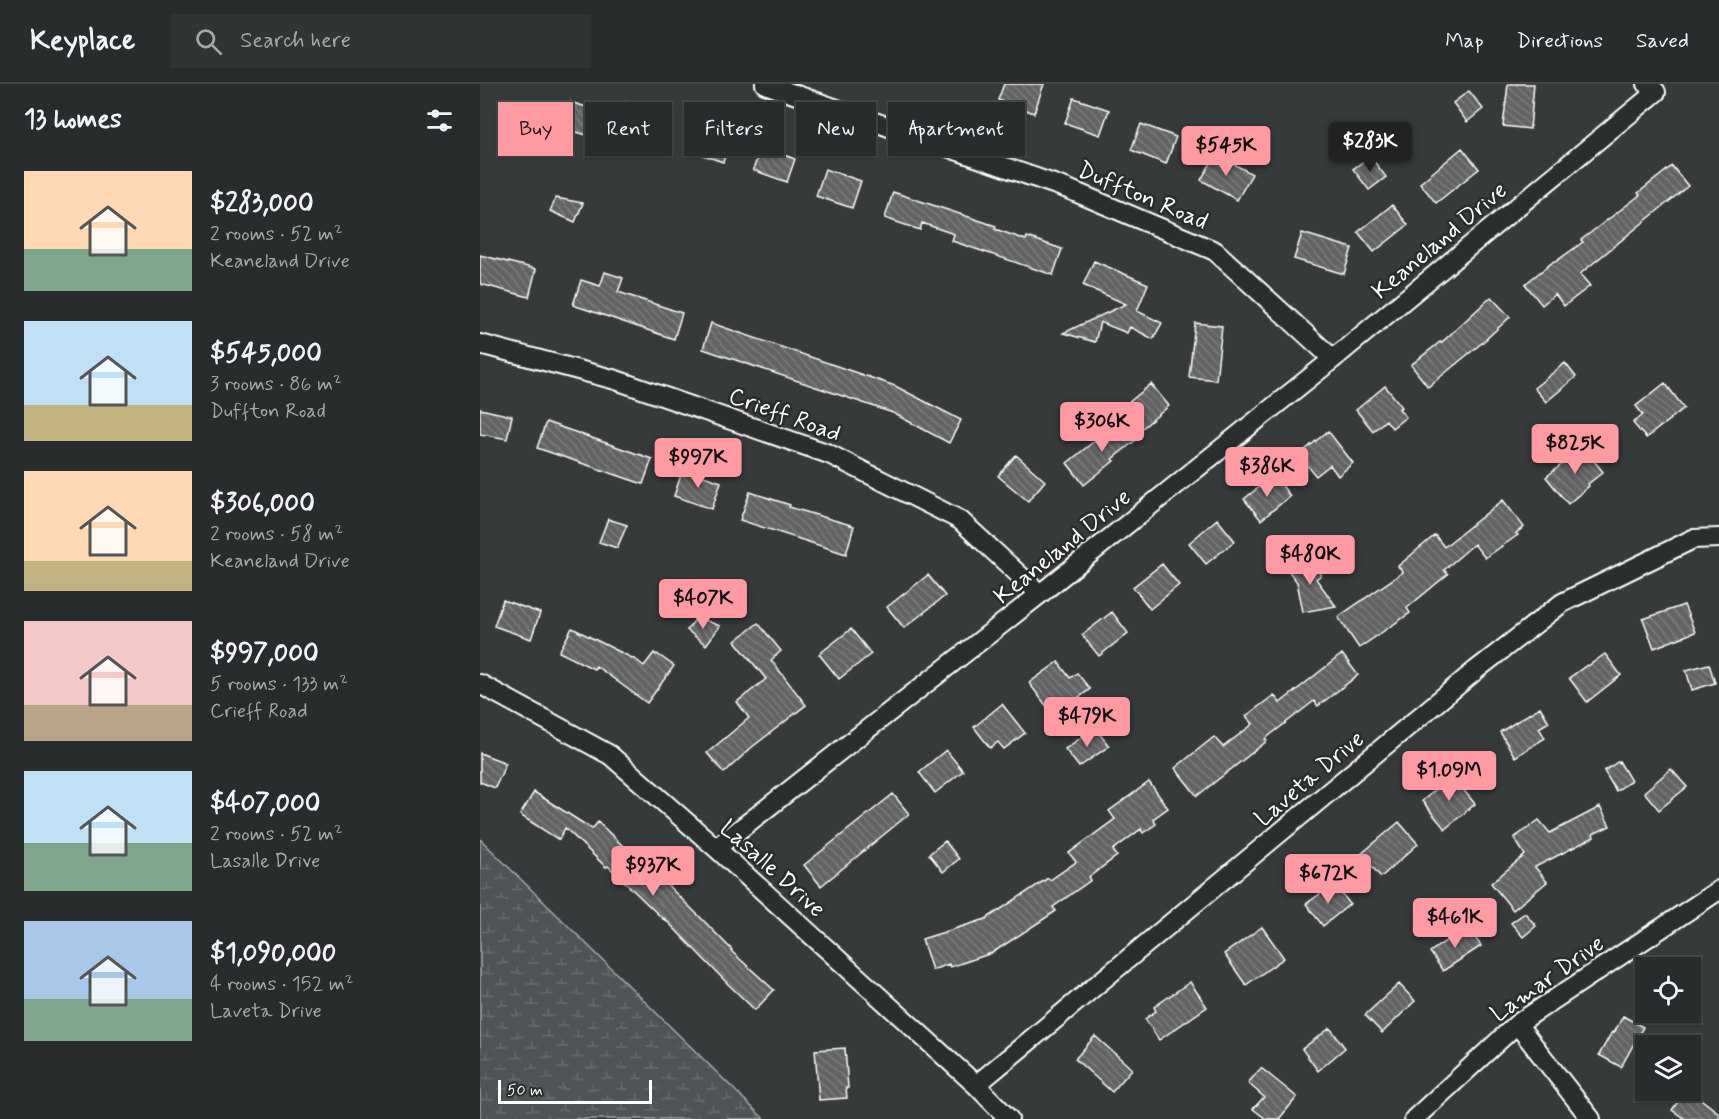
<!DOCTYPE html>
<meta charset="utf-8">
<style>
body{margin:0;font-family:Mynerve,sans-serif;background:#313434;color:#f1f3f6;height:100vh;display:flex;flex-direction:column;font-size:22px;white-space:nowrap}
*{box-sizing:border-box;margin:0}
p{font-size:20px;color:#a5a7a9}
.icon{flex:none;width:33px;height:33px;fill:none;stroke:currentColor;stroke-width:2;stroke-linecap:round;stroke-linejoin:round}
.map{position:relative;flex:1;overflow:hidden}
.drawer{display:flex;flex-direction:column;background:#292c2c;width:480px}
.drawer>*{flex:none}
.banner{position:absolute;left:18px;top:18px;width:570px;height:54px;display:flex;gap:12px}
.controls{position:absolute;left:1155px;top:873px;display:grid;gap:12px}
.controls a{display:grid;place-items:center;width:66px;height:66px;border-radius:0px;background:#292c2c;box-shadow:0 2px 4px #0004,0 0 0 2px #454848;font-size:30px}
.scale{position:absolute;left:18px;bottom:15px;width:154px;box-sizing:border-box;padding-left:6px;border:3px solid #fff;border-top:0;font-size:16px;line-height:21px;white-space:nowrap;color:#fff;-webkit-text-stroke:4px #2a2d2e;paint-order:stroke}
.price{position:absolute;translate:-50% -51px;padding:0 14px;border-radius:6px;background:#ff9aa2;color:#111;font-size:20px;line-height:39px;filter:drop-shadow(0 2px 3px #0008)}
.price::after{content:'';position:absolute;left:50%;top:36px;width:18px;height:14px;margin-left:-9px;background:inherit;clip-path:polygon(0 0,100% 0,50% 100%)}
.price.on{background:#222;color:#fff}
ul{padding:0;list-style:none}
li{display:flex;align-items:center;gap:18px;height:150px;padding:0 24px}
li span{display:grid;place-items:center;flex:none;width:168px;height:120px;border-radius:0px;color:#555}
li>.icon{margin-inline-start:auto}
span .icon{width:72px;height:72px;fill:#fffc;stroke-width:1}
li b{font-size:26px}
h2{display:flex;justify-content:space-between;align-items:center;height:72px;padding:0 24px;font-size:26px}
.pill{padding:0 21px;border-radius:0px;background:#292c2c;box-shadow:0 2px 4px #0004,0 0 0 2px #454848;font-size:21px;line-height:54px}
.pill.on{background:#ff9aa2;color:#111}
header{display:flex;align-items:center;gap:36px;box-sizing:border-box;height:84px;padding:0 30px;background:#292c2c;border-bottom:2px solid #454848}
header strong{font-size:28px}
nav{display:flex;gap:33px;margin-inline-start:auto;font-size:21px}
.search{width:420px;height:54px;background:#313434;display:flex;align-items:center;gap:15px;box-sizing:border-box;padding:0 21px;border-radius:0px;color:#a5a7a9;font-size:22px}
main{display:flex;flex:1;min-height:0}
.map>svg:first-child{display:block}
.wetland{fill:url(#wetland-marsh);stroke:#a8a9aa;stroke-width:1.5}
.building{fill:url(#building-back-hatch);stroke:#fff;stroke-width:1.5}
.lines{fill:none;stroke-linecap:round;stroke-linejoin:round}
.minor-casing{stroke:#fff;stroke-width:22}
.minor{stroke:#2a2d2e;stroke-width:18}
.labels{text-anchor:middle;stroke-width:5;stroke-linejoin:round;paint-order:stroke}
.street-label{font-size:24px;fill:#fff;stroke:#2a2d2e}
</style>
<header>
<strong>Keyplace</strong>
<div class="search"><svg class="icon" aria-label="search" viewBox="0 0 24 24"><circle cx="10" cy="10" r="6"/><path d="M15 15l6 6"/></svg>Search here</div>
<nav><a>Map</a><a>Directions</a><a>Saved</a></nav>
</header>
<main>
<section class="drawer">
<h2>13 homes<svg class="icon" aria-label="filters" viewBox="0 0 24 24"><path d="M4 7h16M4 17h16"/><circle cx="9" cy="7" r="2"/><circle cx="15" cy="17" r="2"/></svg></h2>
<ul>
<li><span style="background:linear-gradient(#ffd9b3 65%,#7fa58c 0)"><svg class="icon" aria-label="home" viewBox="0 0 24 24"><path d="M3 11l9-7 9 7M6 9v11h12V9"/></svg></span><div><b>$283,000</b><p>2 rooms · 52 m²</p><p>Keaneland Drive</p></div></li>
<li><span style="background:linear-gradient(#bfe0f5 70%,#c2b280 0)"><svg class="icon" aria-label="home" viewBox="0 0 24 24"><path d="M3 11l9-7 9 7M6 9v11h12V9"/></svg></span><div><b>$545,000</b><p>3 rooms · 86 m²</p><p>Duffton Road</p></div></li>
<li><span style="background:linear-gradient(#ffd9b3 75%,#c2b280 0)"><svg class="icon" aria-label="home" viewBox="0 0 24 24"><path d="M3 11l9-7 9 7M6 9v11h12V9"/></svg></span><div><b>$306,000</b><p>2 rooms · 58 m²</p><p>Keaneland Drive</p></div></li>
<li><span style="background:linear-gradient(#f6c9c9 70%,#b9a48a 0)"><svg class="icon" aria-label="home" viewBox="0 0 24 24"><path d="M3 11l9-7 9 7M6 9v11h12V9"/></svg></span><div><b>$997,000</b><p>5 rooms · 133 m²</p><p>Crieff Road</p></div></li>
<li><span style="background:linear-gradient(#bfe0f5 60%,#7fa58c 0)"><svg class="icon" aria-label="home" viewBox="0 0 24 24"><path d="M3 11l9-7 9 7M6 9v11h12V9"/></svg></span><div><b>$407,000</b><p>2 rooms · 52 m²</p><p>Lasalle Drive</p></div></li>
<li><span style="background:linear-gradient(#a9c7e8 65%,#7fa58c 0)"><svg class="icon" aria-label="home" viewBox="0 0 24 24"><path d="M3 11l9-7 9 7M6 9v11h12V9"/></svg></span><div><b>$1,090,000</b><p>4 rooms · 152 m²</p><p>Laveta Drive</p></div></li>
</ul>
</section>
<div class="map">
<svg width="1239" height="1035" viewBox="0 0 1239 1035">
<defs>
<pattern id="wetland-marsh" width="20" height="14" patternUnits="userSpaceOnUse" patternTransform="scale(1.5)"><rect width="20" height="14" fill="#505354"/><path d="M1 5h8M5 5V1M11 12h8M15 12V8" fill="none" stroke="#6a6d6e"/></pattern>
<pattern id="building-back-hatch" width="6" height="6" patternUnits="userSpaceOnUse" patternTransform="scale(1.5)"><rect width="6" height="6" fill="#636465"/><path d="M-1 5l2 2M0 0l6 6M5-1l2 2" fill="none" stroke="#7a7b7c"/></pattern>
</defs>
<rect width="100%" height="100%" fill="#373a3b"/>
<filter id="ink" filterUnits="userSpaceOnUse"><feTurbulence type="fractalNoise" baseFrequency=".0167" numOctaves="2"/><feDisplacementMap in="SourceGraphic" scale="12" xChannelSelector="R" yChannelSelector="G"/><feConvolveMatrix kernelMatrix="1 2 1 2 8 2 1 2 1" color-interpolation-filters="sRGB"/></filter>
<g filter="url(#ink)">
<!-- wetland -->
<path class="wetland" d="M0,755L284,1035H0Z"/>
<!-- building -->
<path class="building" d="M524,0H564L554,29L518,16Z
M1028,0H1054L1050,45L1023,42Z
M989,7L1003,25L987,38L973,19Z
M594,14L629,26L620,51L585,39Z
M146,17L183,30L175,54L137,41Z
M90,18L117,26L110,52L83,44Z
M214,40L252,53L243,78L205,65Z
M661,40L696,53L686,80L651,66Z
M281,63L315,75L307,98L273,86Z
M982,64L999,85L956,119L940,99Z
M736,70L772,90L757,116L721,96Z
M888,74L891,78L893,76L906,93L889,106L873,85Z
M1192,82L1208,102L1100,190L1110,202L1084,222L1075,210L1062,221L1045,200L1074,177L1075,178L1103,158L1101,156L1160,111L1158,109Z
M345,85L381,97L372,124L336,112Z
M413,108L516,142L515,145L546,156L547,153L582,165L573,191L472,157L474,150L442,139L440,146L405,134Z
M76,114L103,119L95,138L70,127Z
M912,121L928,141L894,168L878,148Z
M822,149L872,164L864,190L814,175Z
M0,171L56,185L49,213L0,200Z
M614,177L668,200L657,227L682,239L673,255L650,243L647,249L620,238L615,258L583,249L646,220L603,201Z
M125,188L143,194L138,208L202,229L194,255L93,221L101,196L120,202Z
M1011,213L1030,233L1003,258L948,303L931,281L960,258L961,259Z
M231,239L415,302L481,336L469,359L413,329L223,265Z
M715,239L742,242L736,296L709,293Z
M1085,279L1096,293L1066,318L1054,304Z
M1185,299L1204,324L1166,354L1153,339L1163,331L1156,322Z
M671,300L689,322L660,346L642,324Z
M905,302L922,323L919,325L926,333L912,344L906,336L893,347L876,326Z
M0,325L32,332L27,355L0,350Z
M66,338L172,375L163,400L57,364Z
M650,338L661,352L632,375L634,377L604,401L587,379L617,355L620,359Z
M848,347L873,379L858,392L850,381L836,392L819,371Z
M1103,363L1123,388L1108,400L1109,402L1088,420L1066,393Z
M536,371L565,397L548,417L518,392Z
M203,385L241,398L232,425L194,412Z
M794,391L810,412L781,436L764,415Z
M270,408L310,421L309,423L374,442L366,470L260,436Z
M1023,416L1044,443L1036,449L1038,451L1005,474L994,460L964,486L968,490L927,524L930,529L879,564L858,533L923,488L918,482L955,451L964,463Z
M128,435L147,441L137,464L119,458Z
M737,435L755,457L726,480L709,459Z
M826,471L841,491L836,495L856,522L823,528L817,498L807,485Z
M682,480L699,501L670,525L653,503Z
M448,491L465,512L424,544L407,523Z
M23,516L60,529L51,555L14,542Z
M1204,521L1215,548L1174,564L1163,535Z
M632,528L648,549L619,572L602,551Z
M217,533L240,542L226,561L207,546Z
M278,539L301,567L291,576L326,621L271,664L244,689L227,669L269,634L257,618L286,595L255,557Z
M92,544L156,576L164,582L174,569L176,571L177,570L194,582L167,619L116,582L114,585L79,568Z
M371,545L391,570L359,595L339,570Z
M862,570L878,591L838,622L834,617L785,655L787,657L717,712L695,684L734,653L743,663L773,640L766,632L794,611L800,619Z
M1125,570L1141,591L1107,618L1089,594L1107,581L1108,582Z
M578,578L590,594L597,589L610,605L574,632L549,599Z
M1229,580L1235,599L1212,606L1206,586Z
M522,620L545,649L524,665L518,658L510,664L494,643Z
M1060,623L1069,638L1059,644L1065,654L1035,673L1020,648Z
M615,644L629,662L599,683L585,665Z
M466,666L483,687L455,709L439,688Z
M0,669L26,679L15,704L0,698Z
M1139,677L1151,697L1136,707L1124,687Z
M1191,685L1207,703L1179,726L1164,708Z
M972,692L995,720L965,745L942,717Z
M669,698L688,724L673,735L676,740L663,749L661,745L633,766L637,772L609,793L611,796L573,823L576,827L512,869L470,883L469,880L452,886L442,855L506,835L568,794L570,796L596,778L589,769L635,735L629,727Z
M54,708L112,745L118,738L166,784L168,782L219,832L252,866L251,867L294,906L275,926L248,900L184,834L183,835L128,782L126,783L85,744L79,756L40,731Z
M413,710L429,730L341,802L324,781Z
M1120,723L1130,742L1113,750L1114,753L1055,783L1067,798L1033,826L1011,799L1045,771L1034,754L1059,736L1070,749Z
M919,738L938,760L901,793L881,770Z
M465,757L479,775L463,788L449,770Z
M854,800L870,820L843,842L826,820Z
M1045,829L1056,842L1043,853L1031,839Z
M987,842L1001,862L963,887L950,868Z
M782,843L804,874L766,901L744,870Z
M710,898L727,923L679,956L665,935L676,927L674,923Z
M919,900L935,917L902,949L885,931Z
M1143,932L1163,943L1141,983L1119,971L1132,948L1134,949Z
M850,944L865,964L838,987L822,965Z
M615,952L652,985L632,1008L595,975Z
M365,964L368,1004H366L367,1014L339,1016L335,966Z
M781,984L817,1013L799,1035H786L773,1025L784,1013L768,999Z
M1206,1006H1209L1239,1029V1035H1205L1192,1026Z"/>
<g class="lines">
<!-- minor casing -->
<g class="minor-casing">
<path id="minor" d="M285,0L588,105L735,167L853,275
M0,260L136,296L349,370L480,436L560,510
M0,600L130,671L236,764L496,1001L529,1035
M236,764L560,510L853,275L1176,8L1167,0
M1037,940L1111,1035
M496,1001L996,586L1082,519L1213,455L1239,454
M934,1035L1037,940L1239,806"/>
</g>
<!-- minor -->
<use href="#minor" class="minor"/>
</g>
</g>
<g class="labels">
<!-- street labels -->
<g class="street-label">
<text transform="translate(663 111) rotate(23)" y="8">Duffton Road</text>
<text transform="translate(959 156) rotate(-40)" y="8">Keaneland Drive</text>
<text transform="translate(305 330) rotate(20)" y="8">Crieff Road</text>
<text transform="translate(582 462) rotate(-39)" y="8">Keaneland Drive</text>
<text transform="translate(829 694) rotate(-40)" y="8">Laveta Drive</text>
<text transform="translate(293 784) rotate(42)" y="8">Lasalle Drive</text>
<text transform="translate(1067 894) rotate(-35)" y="8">Lamar Drive</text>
</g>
</g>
</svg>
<div class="controls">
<a><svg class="icon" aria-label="locate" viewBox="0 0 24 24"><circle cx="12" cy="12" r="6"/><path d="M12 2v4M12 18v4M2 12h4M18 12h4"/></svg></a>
<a><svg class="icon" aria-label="layers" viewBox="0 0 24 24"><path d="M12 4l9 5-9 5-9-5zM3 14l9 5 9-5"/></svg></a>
</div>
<div class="scale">50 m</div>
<b class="price on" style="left:890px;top:89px">$283K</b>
<b class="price" style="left:746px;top:93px">$545K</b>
<b class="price" style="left:622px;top:369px">$306K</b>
<b class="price" style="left:1095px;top:391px">$825K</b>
<b class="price" style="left:218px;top:405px">$997K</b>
<b class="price" style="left:787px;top:414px">$386K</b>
<b class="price" style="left:830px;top:502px">$480K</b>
<b class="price" style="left:223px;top:546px">$407K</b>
<b class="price" style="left:607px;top:664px">$479K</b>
<b class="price" style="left:969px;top:718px">$1.09M</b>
<b class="price" style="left:173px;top:813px">$937K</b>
<b class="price" style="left:848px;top:821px">$672K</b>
<b class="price" style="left:975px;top:865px">$461K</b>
<div class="banner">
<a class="pill on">Buy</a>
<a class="pill">Rent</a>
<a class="pill">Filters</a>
<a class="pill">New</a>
<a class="pill">Apartment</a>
</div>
</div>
</main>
